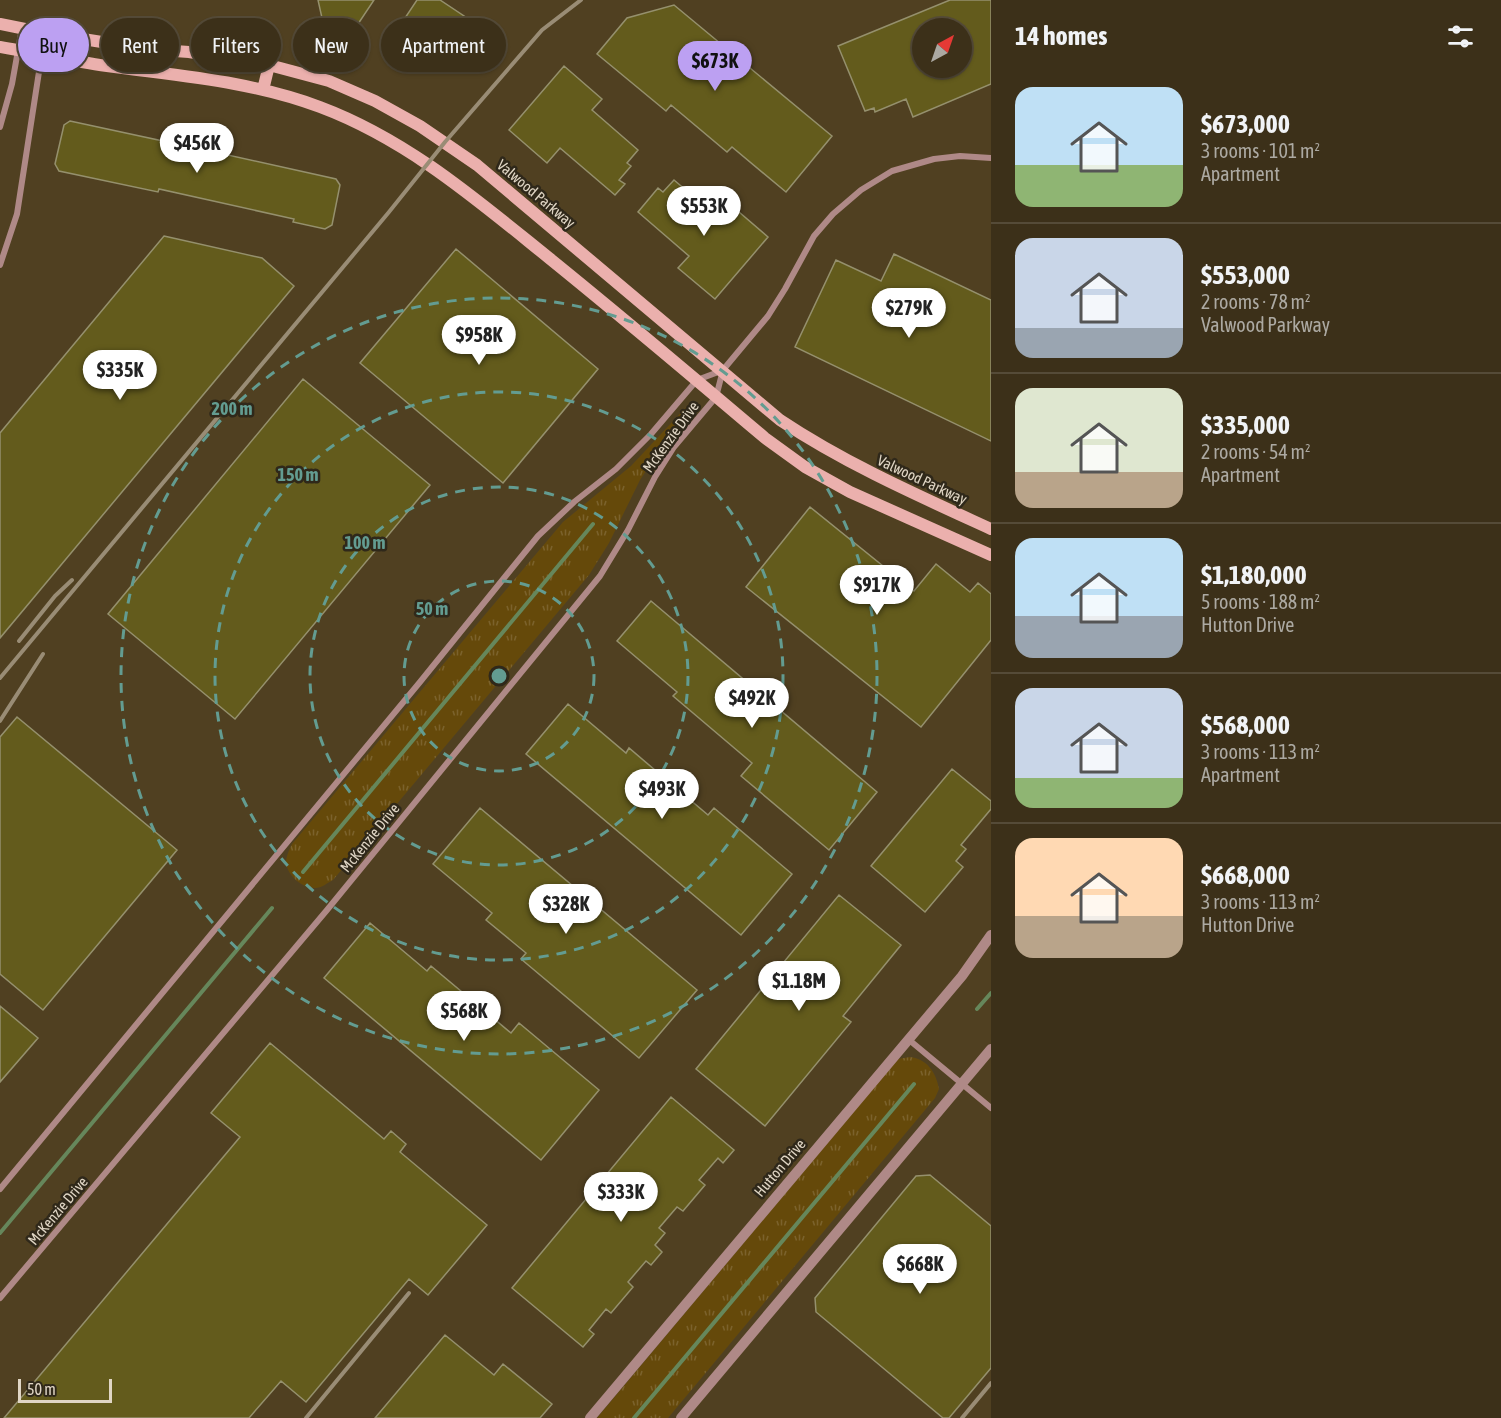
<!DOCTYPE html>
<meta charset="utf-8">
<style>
body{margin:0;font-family:"Asap Condensed",sans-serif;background:#473c26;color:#f1f3f6;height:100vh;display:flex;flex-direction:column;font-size:22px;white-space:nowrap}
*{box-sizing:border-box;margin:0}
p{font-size:20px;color:#aca9a2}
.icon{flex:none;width:33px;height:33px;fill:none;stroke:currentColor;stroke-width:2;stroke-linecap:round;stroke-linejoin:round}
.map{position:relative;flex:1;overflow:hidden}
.side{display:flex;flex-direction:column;background:#3c3019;width:510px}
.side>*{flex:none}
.guide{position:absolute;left:18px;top:18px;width:570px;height:54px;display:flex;gap:12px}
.needle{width:39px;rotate:40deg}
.tools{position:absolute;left:912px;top:18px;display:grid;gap:12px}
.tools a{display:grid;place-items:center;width:60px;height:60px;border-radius:50%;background:#3c3019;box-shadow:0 2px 4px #0004,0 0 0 2px #554b38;font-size:30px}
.scale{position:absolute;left:18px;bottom:15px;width:94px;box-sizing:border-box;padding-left:6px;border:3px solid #e0d6c5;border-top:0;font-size:16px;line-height:21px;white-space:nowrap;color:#e0d6c5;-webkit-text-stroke:4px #2f281a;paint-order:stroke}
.price{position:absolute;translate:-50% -51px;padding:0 14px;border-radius:21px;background:#fff;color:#222;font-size:20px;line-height:39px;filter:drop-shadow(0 2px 3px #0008)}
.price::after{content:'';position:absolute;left:50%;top:36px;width:18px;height:14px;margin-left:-9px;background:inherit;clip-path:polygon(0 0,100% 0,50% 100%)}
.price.active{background:#bca0f2;color:#111}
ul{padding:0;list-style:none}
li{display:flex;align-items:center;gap:18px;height:150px;padding:0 24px}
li+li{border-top:2px solid #554b38}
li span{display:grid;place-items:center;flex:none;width:168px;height:120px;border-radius:18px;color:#555}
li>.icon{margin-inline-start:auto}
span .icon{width:72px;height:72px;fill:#fffc;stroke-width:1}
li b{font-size:26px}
h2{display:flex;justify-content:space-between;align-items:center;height:72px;padding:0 24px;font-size:26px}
.chip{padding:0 21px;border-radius:27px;background:#3c3019;box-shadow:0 2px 4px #0004,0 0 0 2px #554b38;font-size:21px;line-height:54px}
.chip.active{background:#bca0f2;color:#111}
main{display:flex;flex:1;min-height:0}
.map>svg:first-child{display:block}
.grass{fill:url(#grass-tufts)}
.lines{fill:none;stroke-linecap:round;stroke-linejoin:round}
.stream{stroke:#66875b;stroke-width:4}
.building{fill:#635b1c;stroke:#95906d;stroke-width:1.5;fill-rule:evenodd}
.minor{stroke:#af8987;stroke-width:6}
.tertiary{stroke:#af8987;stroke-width:10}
.secondary{stroke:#ebb0ad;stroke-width:12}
.rail{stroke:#998c75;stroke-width:4}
.ring{fill:none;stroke:#639c91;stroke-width:3;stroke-dasharray:10 8}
.labels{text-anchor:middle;stroke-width:5;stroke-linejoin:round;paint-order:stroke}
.street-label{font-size:15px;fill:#e0d6c5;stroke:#2f281a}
.centre{fill:#639c91;stroke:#2f281a;stroke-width:3}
.ring-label{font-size:18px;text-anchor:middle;font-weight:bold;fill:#639c91;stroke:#2f281a;stroke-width:5;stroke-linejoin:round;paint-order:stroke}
</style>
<main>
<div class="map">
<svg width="991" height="1418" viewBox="0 0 991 1418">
<defs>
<pattern id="grass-tufts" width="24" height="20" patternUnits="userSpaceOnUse" patternTransform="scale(1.5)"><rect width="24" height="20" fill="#65490a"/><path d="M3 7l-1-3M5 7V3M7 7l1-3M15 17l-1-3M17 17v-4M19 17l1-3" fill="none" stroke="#7b622c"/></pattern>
</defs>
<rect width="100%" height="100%" fill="#504021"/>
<!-- grass -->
<path class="grass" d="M690,403L694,405L665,442L640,480L609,543L589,575L333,880C327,883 322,888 315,888C302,888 288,876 286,863C286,857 289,850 292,844L563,522L631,466Z
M910,1057C927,1059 936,1072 939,1089L935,1098L668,1418H597L898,1059Z"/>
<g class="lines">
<!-- stream -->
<path class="stream" d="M303,872L593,524
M977,1009L991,993
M0,1233L272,908
M634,1418L914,1084"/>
</g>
<!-- building -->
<path class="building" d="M318,0H374L358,24L337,28L322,18Z
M417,0H440L476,24L452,62L399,27Z
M950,0H991V84L913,117L906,99L875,112L874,108L865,111L838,46ZM922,28H962V68H922Z
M674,5L832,136L786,192L732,147L727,152L671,105L666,111L597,54L627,18Z
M564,66L602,99L592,110L638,150L627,163L631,166L619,180L625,184L615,195L560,148L547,163L509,130Z
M70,121L186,146L188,150L216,156L219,153L336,179L340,185L332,225L325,229L293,222L294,219L159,189L158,192L59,171L55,164L64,125Z
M674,180L720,219L732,206L768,237L715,299L678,268L689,256L638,212L658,188L663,192Z
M164,236L262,258L294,286L0,638V433Z
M456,249L598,369L503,483L360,363Z
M894,254L991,300V441L795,347L836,260L881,281Z
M303,379L430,485L235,719L108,614Z
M810,507L914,591L936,564L970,592L978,583L991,594V640L921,727L746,587Z
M651,601L877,792L829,850L741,776L752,763L673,696L677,692L617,641Z
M568,704L626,753L629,748L708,815L714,808L792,874L741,935L526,754Z
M17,717L177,850L43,1010L0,974V737Z
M952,769L991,801V809L961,845L966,849L956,861L963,867L925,912L871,866Z
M480,808L697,990L639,1058L521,959L526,953L486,920L492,913L433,864Z
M839,895L901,945L843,1016L851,1022L765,1126L696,1069Z
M370,923L427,971L431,966L511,1033L519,1023L599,1090L541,1160L324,978Z
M0,1006L38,1038L0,1082Z
M270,1043L384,1139L391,1131L406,1144L400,1152L487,1225L428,1295L409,1279L306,1402L281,1381L249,1418H4L240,1137L211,1113Z
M671,1097L734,1150L723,1163L718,1158L699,1180L705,1185L683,1211L677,1207L659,1228L665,1233L655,1245L662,1252L651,1265L646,1261L628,1282L633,1287L611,1313L606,1309L589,1330L594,1334L583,1347L512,1288Z
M930,1175L991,1226V1368L949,1418H943L816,1312L815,1298L916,1176Z
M445,1335L494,1375L503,1364L552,1404L540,1418H375Z"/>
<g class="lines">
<!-- minor -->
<path class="minor" d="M0,127L12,84L22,28
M0,265L17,214L45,33
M908,1039L991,1108
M0,1189L420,682L538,536L574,502L616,469L651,434L697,380L721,371
M0,1298L327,910L600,576L628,530L655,477L674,447L716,397L723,370L768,316L785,289L814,236L833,214L861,190L892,171L934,159L960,156L991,158"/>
<!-- tertiary -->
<path class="tertiary" d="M590,1418L962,976L991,935
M681,1418L991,1049"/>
<!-- secondary -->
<path class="secondary" d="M0,24L45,33L146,49L189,52L269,65L329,81L375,101L420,126L477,165L780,420C846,464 919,496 991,529
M0,47C36,53 71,61 107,66C179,76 251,81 320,107C408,140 477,200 549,258C622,317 693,377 765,438L805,467L850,492L991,555
M263,90L269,65"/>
<!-- rail -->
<path class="rail" d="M19,641L55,596L72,580
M0,678L389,212L445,142L542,30L581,0
M0,721L43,654
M306,1418L409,1293
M962,1418L991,1383"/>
</g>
<!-- distance rings -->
<g class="ring">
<circle cx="499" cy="676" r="95"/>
<circle cx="499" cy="676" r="189"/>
<circle cx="499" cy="676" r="284"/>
<circle cx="499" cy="676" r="378"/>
</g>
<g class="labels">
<!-- street labels -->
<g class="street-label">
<text transform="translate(536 194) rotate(40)" y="5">Valwood Parkway</text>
<text transform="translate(671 437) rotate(-54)" y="5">McKenzie Drive</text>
<text transform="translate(922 480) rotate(25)" y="5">Valwood Parkway</text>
<text transform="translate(370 838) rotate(-51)" y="5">McKenzie Drive</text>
<text transform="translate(780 1168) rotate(-50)" y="5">Hutton Drive</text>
<text transform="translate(58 1211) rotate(-50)" y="5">McKenzie Drive</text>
</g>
</g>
<circle cx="499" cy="676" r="9" class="centre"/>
<g class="ring-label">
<text x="232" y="415">200 m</text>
<text x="298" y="481">150 m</text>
<text x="365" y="549">100 m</text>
<text x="432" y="615">50 m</text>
</g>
</svg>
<div class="tools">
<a><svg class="needle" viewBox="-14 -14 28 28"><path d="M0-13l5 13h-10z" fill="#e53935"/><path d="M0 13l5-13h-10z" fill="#aca9a2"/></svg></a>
</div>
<div class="scale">50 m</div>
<b class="price active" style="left:715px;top:92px">$673K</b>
<b class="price" style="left:197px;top:174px">$456K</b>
<b class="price" style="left:704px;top:237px">$553K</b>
<b class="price" style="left:909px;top:339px">$279K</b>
<b class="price" style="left:479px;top:366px">$958K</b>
<b class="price" style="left:120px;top:401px">$335K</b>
<b class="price" style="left:877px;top:616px">$917K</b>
<b class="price" style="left:752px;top:729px">$492K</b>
<b class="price" style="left:662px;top:820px">$493K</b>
<b class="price" style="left:566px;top:935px">$328K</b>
<b class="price" style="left:799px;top:1012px">$1.18M</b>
<b class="price" style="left:464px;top:1042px">$568K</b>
<b class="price" style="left:621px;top:1223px">$333K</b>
<b class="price" style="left:920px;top:1295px">$668K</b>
<div class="guide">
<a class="chip active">Buy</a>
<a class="chip">Rent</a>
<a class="chip">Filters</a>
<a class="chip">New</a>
<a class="chip">Apartment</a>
</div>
</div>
<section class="side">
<h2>14 homes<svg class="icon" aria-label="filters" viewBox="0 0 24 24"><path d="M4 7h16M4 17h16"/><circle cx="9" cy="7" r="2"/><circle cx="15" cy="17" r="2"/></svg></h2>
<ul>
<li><span style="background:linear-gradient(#bfe0f5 65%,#8fb573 0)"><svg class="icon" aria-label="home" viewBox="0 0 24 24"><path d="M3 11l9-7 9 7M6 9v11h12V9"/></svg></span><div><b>$673,000</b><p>3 rooms · 101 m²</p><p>Apartment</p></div></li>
<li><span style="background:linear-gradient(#c9d6e8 75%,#9aa5b1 0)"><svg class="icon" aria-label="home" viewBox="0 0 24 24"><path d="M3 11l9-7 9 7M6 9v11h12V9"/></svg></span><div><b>$553,000</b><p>2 rooms · 78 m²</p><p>Valwood Parkway</p></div></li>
<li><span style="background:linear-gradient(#dfe7d0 70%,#b9a48a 0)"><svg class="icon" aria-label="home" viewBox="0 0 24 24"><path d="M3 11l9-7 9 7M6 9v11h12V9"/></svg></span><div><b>$335,000</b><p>2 rooms · 54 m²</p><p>Apartment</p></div></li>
<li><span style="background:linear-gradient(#bfe0f5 65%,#9aa5b1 0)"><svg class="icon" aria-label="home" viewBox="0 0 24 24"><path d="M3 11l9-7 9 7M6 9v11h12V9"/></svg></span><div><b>$1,180,000</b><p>5 rooms · 188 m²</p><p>Hutton Drive</p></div></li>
<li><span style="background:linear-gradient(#c9d6e8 75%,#8fb573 0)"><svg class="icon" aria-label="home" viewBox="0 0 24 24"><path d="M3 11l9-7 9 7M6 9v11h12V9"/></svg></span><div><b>$568,000</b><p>3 rooms · 113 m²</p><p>Apartment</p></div></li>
<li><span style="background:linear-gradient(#ffd9b3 65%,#b9a48a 0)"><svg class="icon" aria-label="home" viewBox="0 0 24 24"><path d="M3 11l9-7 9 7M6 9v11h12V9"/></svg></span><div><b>$668,000</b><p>3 rooms · 113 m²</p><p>Hutton Drive</p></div></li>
</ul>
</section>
</main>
